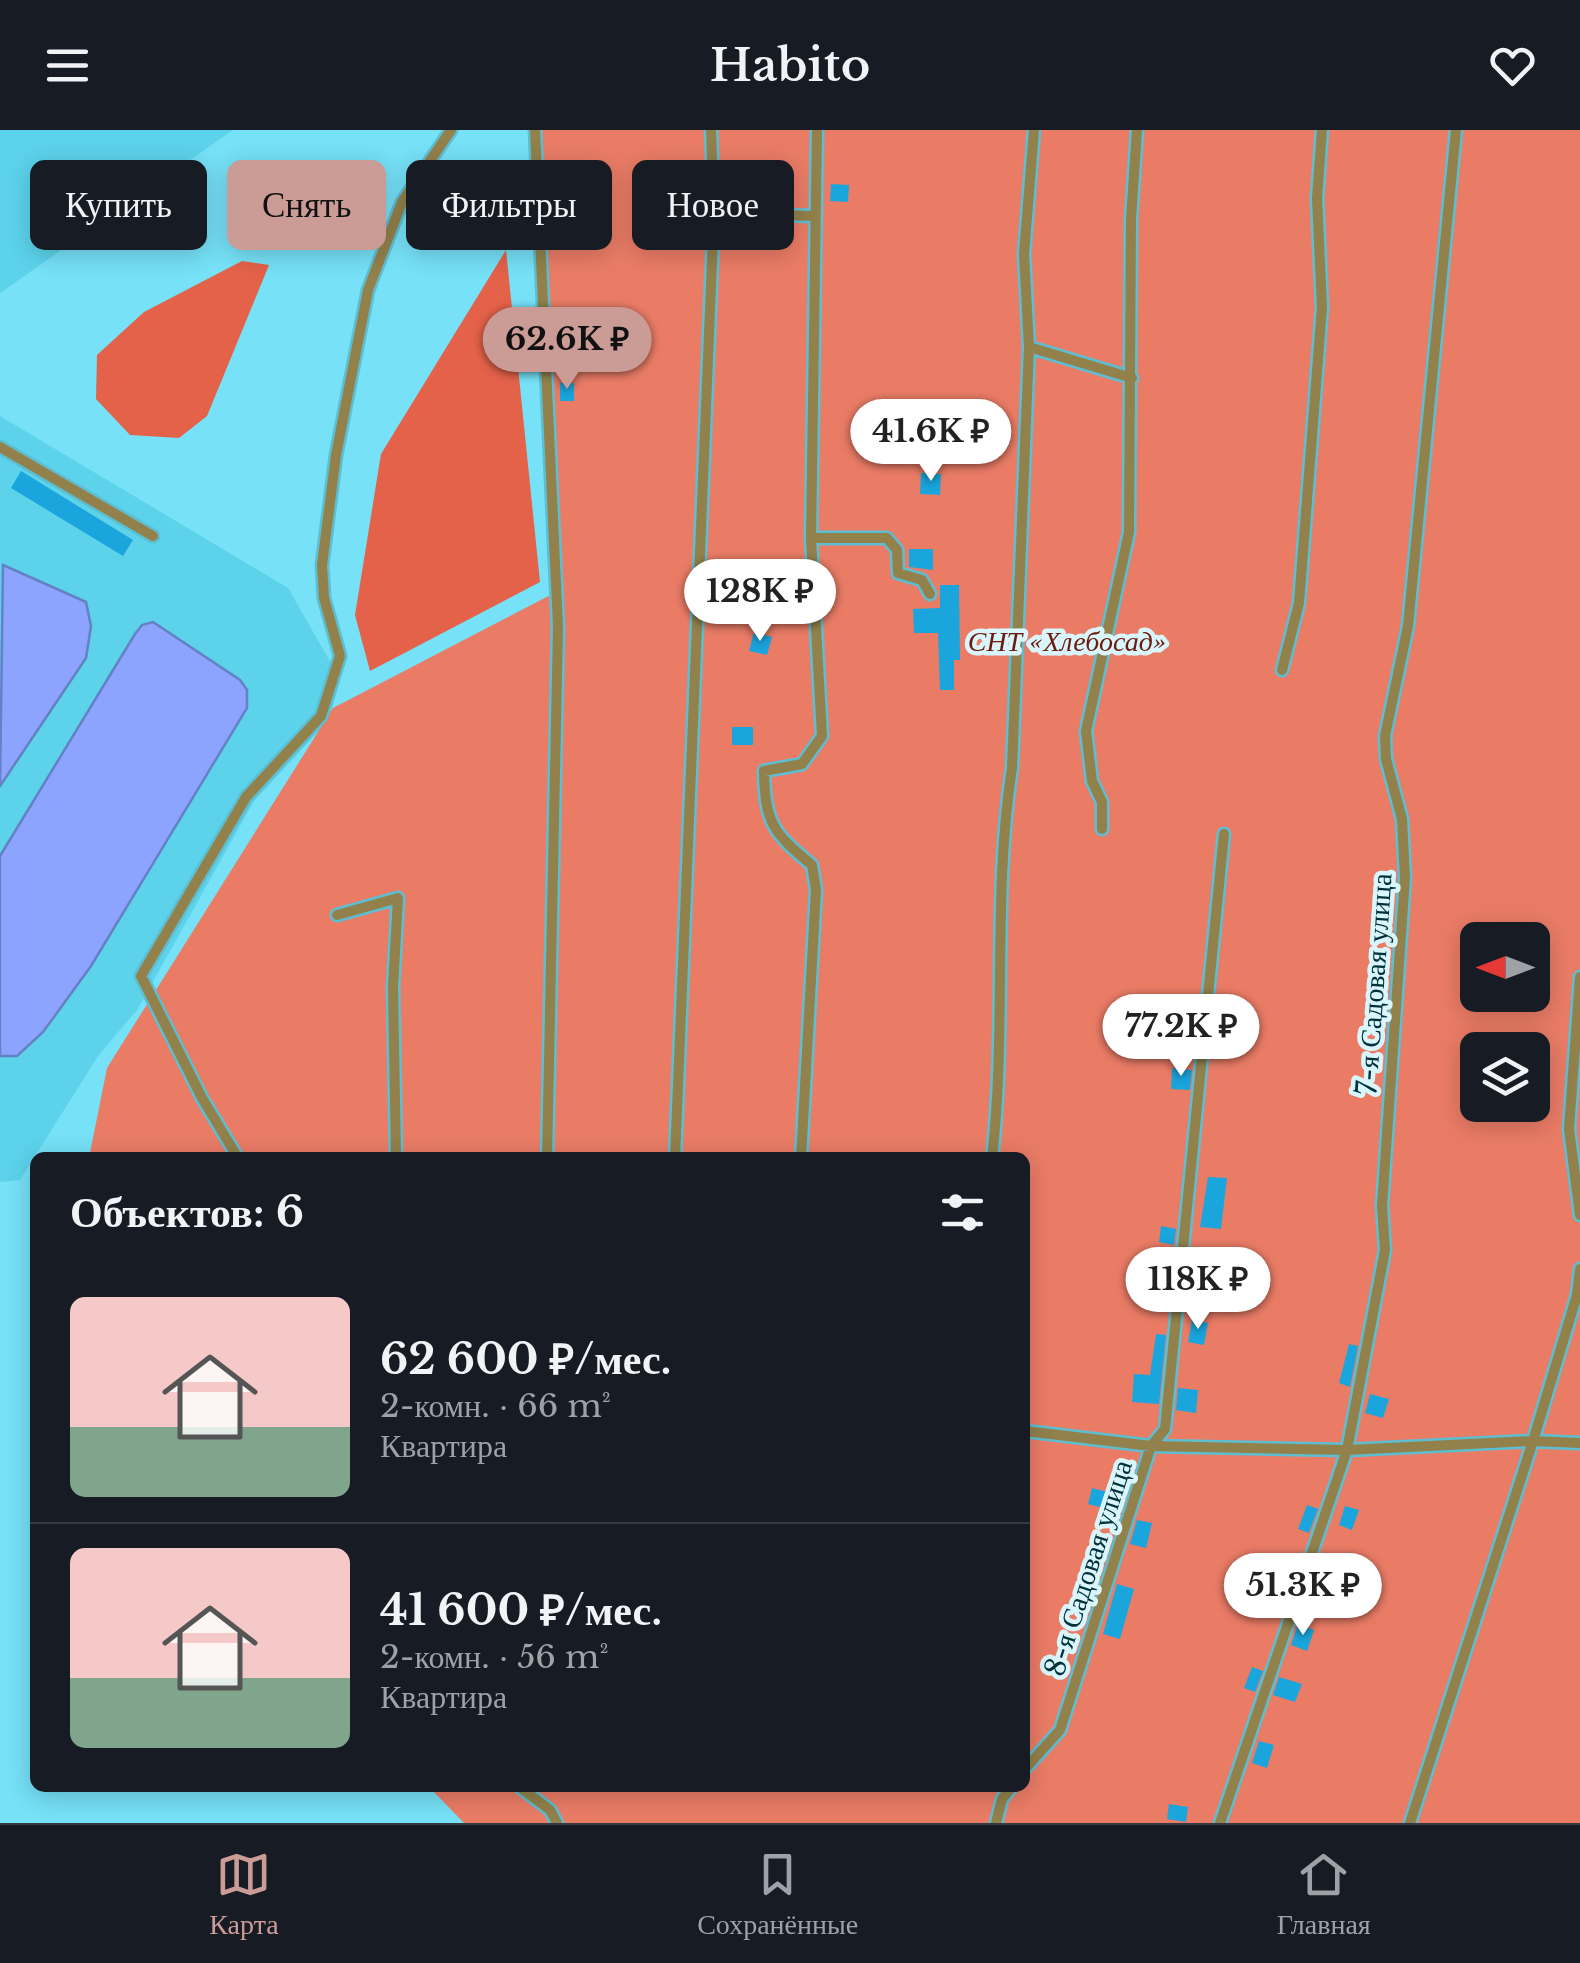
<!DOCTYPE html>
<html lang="ru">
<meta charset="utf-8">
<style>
body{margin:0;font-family:"Libre Baskerville",serif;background:#242831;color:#f1f3f6;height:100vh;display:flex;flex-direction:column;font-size:38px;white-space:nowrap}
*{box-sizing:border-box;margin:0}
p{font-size:32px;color:#9ea1a6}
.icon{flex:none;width:55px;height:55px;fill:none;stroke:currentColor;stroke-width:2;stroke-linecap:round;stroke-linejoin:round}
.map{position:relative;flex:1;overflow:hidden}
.sheet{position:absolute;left:30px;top:1022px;width:1000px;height:640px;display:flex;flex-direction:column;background:#171b24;border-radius:15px;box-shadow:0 5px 25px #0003}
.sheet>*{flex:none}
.banner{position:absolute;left:30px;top:30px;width:1000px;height:90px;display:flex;gap:20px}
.needle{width:65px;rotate:270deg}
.fabs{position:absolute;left:1460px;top:792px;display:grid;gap:20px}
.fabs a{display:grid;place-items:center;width:90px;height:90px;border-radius:15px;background:#171b24;box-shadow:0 5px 25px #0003;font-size:50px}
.price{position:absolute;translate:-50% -85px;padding:0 22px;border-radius:35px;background:#fff;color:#222;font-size:32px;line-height:65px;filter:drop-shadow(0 2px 5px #0008)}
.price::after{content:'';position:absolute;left:50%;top:60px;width:30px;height:22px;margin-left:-15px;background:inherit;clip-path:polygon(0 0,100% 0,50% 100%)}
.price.active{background:#cb9c96;color:#111}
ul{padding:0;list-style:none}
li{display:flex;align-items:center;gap:30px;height:250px;padding:0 40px}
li+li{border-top:2px solid #363941}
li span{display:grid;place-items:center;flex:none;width:280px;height:200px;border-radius:15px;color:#555}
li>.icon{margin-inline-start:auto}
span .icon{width:120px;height:120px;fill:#fffc;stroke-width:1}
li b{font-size:42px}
h2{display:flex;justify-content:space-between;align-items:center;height:120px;padding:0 40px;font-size:42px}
.tag{padding:0 35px;border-radius:15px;background:#171b24;box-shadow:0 5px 25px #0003;font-size:35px;line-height:90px}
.tag.active{background:#cb9c96;color:#111}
header{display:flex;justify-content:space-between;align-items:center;height:130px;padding:0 40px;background:#171b24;font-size:45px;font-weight:600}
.tabs{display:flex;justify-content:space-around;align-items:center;height:140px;border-top:2px solid #363941;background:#171b24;font-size:28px;color:#9ea1a6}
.tabs a{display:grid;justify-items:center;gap:5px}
.tabs .active{color:#cb9c96}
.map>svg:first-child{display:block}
.built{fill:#5cd3eb}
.green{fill:#ea7c66;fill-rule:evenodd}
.forest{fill:#e46249}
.water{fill:#8da4ff;stroke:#6381c4;stroke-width:2.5}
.building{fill:#1aa5dd}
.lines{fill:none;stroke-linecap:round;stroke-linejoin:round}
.lane-casing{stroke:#5ebed1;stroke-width:15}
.lane{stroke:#92814b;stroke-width:10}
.labels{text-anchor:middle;stroke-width:9;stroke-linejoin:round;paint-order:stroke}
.park-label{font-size:28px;font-style:italic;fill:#6d1a0c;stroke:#d9f6fc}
.street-label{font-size:28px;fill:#003039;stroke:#d9f6fc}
</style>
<header><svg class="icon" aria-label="menu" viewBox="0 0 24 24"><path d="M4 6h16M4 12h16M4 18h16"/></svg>Habito<svg class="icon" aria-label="heart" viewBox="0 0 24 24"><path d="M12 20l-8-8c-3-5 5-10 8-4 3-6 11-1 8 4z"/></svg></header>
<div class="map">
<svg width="1580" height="1693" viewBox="0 0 1580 1693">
<rect width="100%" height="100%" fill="#76e1f7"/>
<!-- built -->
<path class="built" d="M0,0H233L0,163Z
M0,286L288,458L340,549L329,590L254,671L137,880L98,926L20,1050L0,1052Z"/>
<!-- green -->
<path class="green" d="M542,0H1580V1693H464L430,1658H1025V1028H89L107,938L333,578L562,459ZM1478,810H1532V865H1478ZM1478,920H1532V975H1478Z"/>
<!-- forest -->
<path class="forest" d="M506,120L540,452L370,541L355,485L381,324Z
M242,131L269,135L207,286L179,308L130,305L96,269L97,225L144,182Z"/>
<!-- water -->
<path class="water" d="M3,435L86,472L91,496L86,528L0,656Z
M153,492L240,550L247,560V578L91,836L43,902L17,926H0V726L135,504L142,495Z"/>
<!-- building -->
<path class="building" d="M831,54L849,55L848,72L830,71Z
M560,253H574V271H560Z
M21,341L133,410L123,426L11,358Z
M921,343L941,344L940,365L920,364Z
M909,419H933V440L909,437Z
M940,455H959L960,530H954V560H940L938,503H914L913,479L940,478Z
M772,459L787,463L783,482L767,478Z
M754,502L772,507L767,525L749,521Z
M732,597H753V615H732Z
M1172,938L1192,940L1190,960L1171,959Z
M1208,1047L1227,1048L1221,1099L1200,1097Z
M1161,1096L1176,1099L1174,1115L1159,1112Z
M1197,1141L1214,1143L1213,1157L1195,1155Z
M1192,1190L1208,1193L1204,1215L1188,1212Z
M1156,1204L1166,1205L1159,1274L1132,1272L1134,1244L1150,1245Z
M1349,1214L1358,1216L1350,1257L1339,1253Z
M1178,1258L1198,1260L1196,1283L1176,1280Z
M1370,1264L1389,1269L1383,1288L1365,1283Z
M1092,1358L1119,1365L1115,1381L1088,1374Z
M1307,1375L1318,1379L1309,1403L1298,1399Z
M1345,1376L1359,1380L1352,1400L1339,1395Z
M1137,1390L1152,1393L1146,1418L1130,1414Z
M1099,1407L1111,1411L1107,1425L1094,1421Z
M1290,1428L1300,1432L1293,1451L1283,1447Z
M1117,1454L1134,1459L1120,1509L1103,1504Z
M1083,1462L1094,1465L1088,1484L1077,1480Z
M1298,1494L1314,1500L1307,1521L1291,1515Z
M1252,1537L1263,1541L1255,1562L1244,1558Z
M1279,1547L1302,1554L1295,1572L1273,1565Z
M1259,1611L1274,1615L1267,1638L1252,1633Z
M1169,1674L1188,1677L1186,1692L1167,1689Z"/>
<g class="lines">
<!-- lane casing -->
<g class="lane-casing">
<path id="lane" d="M535,0L558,497L547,1028
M714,83L813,86
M1029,217L1132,248
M0,317L153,406
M811,408H887L897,420L898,443L922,450L930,464
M1282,540L1299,473L1322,177L1317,68L1322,0
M1102,699V672L1092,651L1086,601L1129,402L1131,89L1137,0
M337,785L398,768L393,857L396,1028
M1580,847L1569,999L1580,1085
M238,1028L202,968L141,846L246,667L321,586L340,526L324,468L322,435L336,325L368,160L402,72L451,0
M675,1028L714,83L711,0
M801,1028L816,760L812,735C773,703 765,693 764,641L802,634L822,606L811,408L817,0
M992,1028C1007,897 992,766 1012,638L1029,217L1024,124L1034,0
M1025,1301L1151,1316L1347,1320L1533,1311L1580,1313
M1025,1639L1060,1600L1151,1316L1165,1299L1224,704
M521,1658L550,1680L557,1693
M996,1693L1002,1669L1011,1658
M1220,1693L1347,1320L1385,1120L1382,1076L1405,748L1402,689L1386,629L1385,606L1408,496L1456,0
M1410,1693L1533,1311L1577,1165L1580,1139"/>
</g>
<!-- lane -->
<use href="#lane" class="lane"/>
</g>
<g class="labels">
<!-- park labels -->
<g class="park-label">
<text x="1067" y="521">СНТ «Хлебосад»</text>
</g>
<!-- street labels -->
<g class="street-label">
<text transform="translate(1374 854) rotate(-86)" y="10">7-я Садовая улица</text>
<text transform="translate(1088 1438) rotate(-72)" y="10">8-я Садовая улица</text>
</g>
</g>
</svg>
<div class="fabs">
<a><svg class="needle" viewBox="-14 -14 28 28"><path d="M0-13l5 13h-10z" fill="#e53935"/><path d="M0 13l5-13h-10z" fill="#9ea1a6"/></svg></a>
<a><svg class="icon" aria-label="layers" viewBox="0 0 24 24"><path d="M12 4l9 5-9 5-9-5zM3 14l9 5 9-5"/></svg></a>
</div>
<b class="price active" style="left:567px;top:262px">62.6K ₽</b>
<b class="price" style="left:931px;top:354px">41.6K ₽</b>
<b class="price" style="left:760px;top:514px">128K ₽</b>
<b class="price" style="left:1181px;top:949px">77.2K ₽</b>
<b class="price" style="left:1198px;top:1202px">118K ₽</b>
<b class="price" style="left:1303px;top:1508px">51.3K ₽</b>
<div class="banner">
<a class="tag">Купить</a>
<a class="tag active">Снять</a>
<a class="tag">Фильтры</a>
<a class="tag">Новое</a>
</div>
<section class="sheet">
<h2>Объектов: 6<svg class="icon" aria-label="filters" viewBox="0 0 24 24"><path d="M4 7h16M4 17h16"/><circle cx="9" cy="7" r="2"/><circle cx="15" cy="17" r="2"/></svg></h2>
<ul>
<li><span style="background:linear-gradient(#f6c9c9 65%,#7fa58c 0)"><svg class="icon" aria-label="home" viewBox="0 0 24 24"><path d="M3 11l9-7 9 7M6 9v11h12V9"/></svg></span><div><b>62 600 ₽/мес.</b><p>2-комн. · 66 m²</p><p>Квартира</p></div></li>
<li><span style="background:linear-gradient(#f6c9c9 65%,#7fa58c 0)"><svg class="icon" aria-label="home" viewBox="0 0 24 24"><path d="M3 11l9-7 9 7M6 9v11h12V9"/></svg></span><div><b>41 600 ₽/мес.</b><p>2-комн. · 56 m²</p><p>Квартира</p></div></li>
</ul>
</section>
</div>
<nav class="tabs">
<a class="active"><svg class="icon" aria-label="map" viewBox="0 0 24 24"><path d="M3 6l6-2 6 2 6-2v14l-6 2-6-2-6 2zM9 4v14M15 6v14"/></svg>Карта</a>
<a><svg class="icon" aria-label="saved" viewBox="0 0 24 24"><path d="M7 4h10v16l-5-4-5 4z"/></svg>Сохранённые</a>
<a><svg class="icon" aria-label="home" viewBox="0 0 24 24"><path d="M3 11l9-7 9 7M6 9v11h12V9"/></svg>Главная</a>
</nav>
